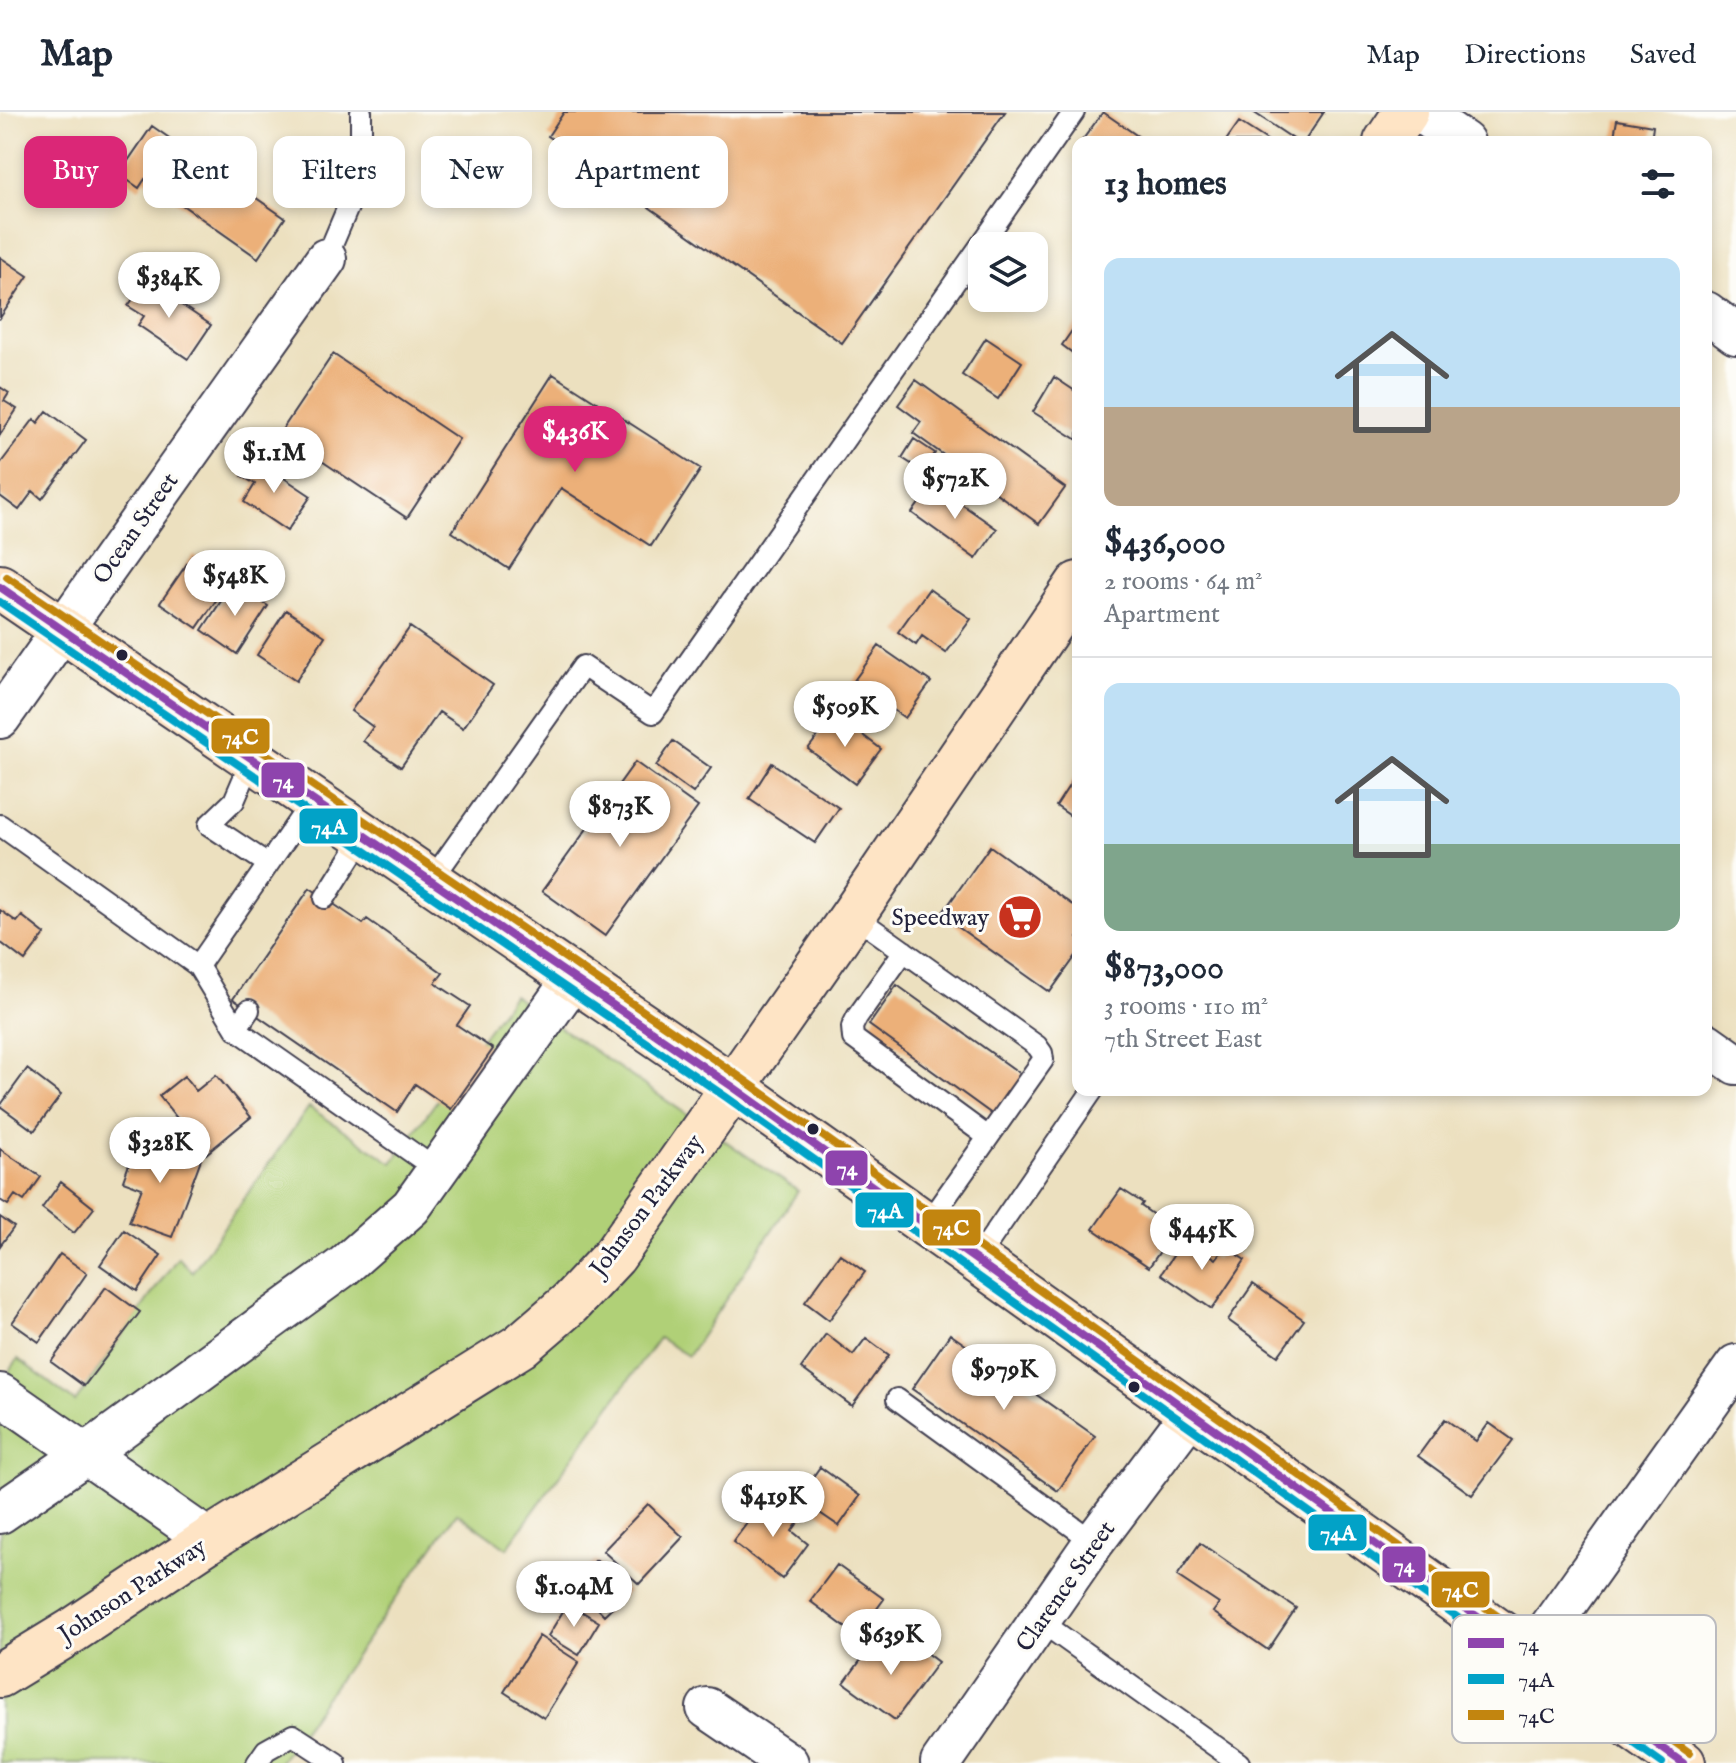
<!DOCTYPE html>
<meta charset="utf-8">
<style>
body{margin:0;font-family:"IM FELL English",serif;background:#f2f2f3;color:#1f2937;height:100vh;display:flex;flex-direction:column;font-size:30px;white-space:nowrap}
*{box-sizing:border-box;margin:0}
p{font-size:26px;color:#747a83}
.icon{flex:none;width:44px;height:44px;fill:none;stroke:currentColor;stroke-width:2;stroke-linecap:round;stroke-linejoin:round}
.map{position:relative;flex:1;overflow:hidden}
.sheet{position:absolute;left:1072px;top:24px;width:640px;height:960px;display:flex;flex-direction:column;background:#fff;border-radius:16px;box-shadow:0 4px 12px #0003}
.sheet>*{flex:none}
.banner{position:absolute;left:24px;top:24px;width:760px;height:72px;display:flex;gap:16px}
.buttons{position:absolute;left:968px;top:120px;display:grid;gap:16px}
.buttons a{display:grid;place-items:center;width:80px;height:80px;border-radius:16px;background:#fff;box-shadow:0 4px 12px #0003;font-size:40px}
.price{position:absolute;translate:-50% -68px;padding:0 18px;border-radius:28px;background:#fff;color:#222;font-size:26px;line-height:52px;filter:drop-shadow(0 2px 4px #0008)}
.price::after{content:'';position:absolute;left:50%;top:48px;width:24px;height:18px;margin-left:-12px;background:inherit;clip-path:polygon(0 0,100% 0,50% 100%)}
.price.active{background:#db2777;color:#fff}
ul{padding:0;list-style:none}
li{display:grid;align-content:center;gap:16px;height:424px;padding:0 32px}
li+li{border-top:2px solid #e0e1e3}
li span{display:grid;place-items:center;height:248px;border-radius:16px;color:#555}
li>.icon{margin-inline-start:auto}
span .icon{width:144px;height:144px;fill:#fffc;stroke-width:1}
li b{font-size:34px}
h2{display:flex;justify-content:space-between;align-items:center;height:96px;padding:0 32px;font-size:34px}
.tag{padding:0 28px;border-radius:16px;background:#fff;box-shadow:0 4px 12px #0003;font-size:28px;line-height:72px}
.tag.active{background:#db2777;color:#fff}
header{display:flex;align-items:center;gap:48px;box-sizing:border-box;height:112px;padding:0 40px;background:#fff;border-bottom:2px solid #e0e1e3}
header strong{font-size:38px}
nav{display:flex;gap:44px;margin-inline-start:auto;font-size:28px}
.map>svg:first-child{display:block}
.green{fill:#b0d077;stroke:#697959;stroke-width:2}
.building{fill:#ecb079}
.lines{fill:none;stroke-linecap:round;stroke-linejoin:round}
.lane-casing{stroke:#403e4f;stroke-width:24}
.street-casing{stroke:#403e4f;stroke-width:44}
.secondary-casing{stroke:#403e4f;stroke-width:48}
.lane{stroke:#fff;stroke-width:20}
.street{stroke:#fff;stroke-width:40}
.secondary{stroke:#fee4c5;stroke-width:44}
.bus-1-casing{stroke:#fdfcf7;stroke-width:14}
.bus-2-casing{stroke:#fdfcf7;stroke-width:14}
.bus-3-casing{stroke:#fdfcf7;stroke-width:14}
.bus-1{stroke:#8e44ad;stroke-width:8}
.bus-2{stroke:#02a2c7;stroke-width:8}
.bus-3{stroke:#c2850f;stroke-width:8}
.bus-dot{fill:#22223b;stroke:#fdfcf7;stroke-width:3}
.labels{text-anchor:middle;stroke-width:6;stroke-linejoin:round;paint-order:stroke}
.street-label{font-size:24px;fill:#22223b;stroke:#fdfcf7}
.poi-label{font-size:24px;fill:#22223b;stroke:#fdfcf7;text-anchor:end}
.key{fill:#fdfcf7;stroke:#bbbbbf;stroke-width:2}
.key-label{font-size:22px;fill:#22223b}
.line-badge{stroke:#fdfcf7;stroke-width:3}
.badge-label{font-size:22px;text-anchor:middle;font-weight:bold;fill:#fff}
</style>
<header>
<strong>Map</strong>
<nav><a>Map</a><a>Directions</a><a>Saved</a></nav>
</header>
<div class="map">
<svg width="1736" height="1651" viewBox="0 0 1736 1651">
<rect width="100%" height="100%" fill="#fdfcf7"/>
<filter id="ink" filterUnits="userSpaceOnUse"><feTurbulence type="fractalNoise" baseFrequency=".0125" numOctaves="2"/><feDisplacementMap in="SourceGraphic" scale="16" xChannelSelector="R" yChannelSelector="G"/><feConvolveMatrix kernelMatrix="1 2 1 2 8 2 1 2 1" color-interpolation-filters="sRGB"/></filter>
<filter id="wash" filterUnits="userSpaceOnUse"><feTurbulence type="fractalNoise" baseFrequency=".006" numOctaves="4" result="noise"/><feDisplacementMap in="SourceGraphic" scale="32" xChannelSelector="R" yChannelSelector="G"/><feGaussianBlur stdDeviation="1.8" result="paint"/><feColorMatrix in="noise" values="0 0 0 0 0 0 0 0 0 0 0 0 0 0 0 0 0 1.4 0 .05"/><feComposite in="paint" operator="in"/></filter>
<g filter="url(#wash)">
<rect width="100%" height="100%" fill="#ece0bf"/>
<!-- green -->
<path class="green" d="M513,883L798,1079L688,1244L659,1226L507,1436L457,1401L279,1651H0V1272L18,1247L75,1290L178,1145L192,1160L309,995L392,1051Z"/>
<g id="blocks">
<!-- building -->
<path class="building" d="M564,0H1005L842,231L548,24Z
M1103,0L1139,25L1135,30H1081Z
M1253,0H1324L1304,30H1298Z
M1617,8L1653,14L1651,30H1613Z
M1239,10L1270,30H1225Z
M152,14L285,106L258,146L145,67L139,76L119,62Z
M0,145L28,164L0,206Z
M146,169L211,213L188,247L138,213L144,204L128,194Z
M1078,210V245L1062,233Z
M986,226L1022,250L998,287L962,263Z
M333,242L459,327L407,406L280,321Z
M553,262L701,357L651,434L561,376L509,457L452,420Z
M1054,265L1078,281V328L1033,300Z
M916,268L1065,376L1039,412L913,321L921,310L898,293Z
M0,275L9,281L4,289L17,297L0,323Z
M47,299L86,328L42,387L33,379L19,398L0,384V352L34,307L38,311Z
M914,327L935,341L924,360L902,346Z
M254,346L311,384L287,419L244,390L255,372L242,364Z
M933,372L997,417L976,447L912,401Z
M193,443L230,468L197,516L160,491Z
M233,471L268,494L237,542L202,518Z
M929,477L971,507L946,541L922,524L916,533L898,520Z
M286,498L325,524L296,569L257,543Z
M410,515L493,573L463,616L439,600L401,655L363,629L373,615L351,599Z
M879,534L931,570L905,606L853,570Z
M835,602L881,637L855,672L808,637Z
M673,629L711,656L693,681L656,654Z
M635,650L698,695L605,824L542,779Z
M772,651L839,696L815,731L749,687Z
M1078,660V709L1056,694Z
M990,734L1078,797V841L1050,880L941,803Z
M310,776L363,812L367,807L443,861L435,871L470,894L457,913L493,937L451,997L415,972L397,1000L233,887Z
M0,798L17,810L22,804L45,822L25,849L0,830Z
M897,873L1025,965L996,1005L869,913Z
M27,957L61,983L34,1019L0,994Z
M216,963L251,1005L206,1042L159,984L184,964L196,979Z
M139,1025L201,1047L172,1125L129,1110L142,1076L123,1069Z
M0,1037L41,1065L24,1089L15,1083L8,1093L0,1088Z
M61,1070L94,1096L74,1121L42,1096Z
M1121,1077L1143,1091L1141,1094L1175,1118L1149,1155L1093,1117Z
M0,1105L14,1115L0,1134Z
M124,1118L161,1143L137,1179L100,1153Z
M1185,1126L1216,1147L1225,1135L1245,1148L1212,1197L1161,1162Z
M60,1142L87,1161L39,1230L12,1211Z
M840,1142L865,1160L829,1208L805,1190Z
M1253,1172L1304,1208L1278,1244L1228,1208Z
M106,1175L140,1200L84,1274L51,1250Z
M826,1222L853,1243L866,1226L889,1243L852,1294L801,1256Z
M950,1222L1095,1324L1058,1379L912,1277Z
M1445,1307L1476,1329L1489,1311L1513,1328L1472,1383L1418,1344Z
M820,1355L860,1384L839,1414L798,1386Z
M789,1390L805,1401L792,1419L808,1432L782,1467L733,1430L759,1395L776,1407Z
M648,1392L683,1425L639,1472L603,1439Z
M1200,1431L1296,1496L1268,1538L1213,1500L1219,1492L1177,1464Z
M596,1448L628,1480L604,1503L573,1470Z
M837,1453L884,1487L857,1524L810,1489Z
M568,1491L599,1510L579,1543L548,1524Z
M539,1524L579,1550L544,1606L504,1580Z
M905,1525L938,1550L895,1608L844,1571L872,1533L890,1546Z"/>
</g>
</g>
<g filter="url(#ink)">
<use href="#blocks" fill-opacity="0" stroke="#403e4f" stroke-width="2"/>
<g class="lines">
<!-- lane casing -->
<g class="lane-casing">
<path id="lane" d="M326,147L357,74L361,54V0
M252,647L234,689L209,713L268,752
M0,713L198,854L312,689
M431,769L583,554L653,601L1074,0
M325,786L364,724
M853,803L1037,934L1042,941L1043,948L927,1112
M904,839L857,905L852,915L853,926L988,1025
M198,854L236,917L249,898
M236,917L437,1058
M977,1147L1093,978
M897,1287L1094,1430
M1040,1509L1239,1651
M257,1651L266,1638L293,1623L336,1651"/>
</g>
<!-- street casing -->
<g class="street-casing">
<path id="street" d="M1421,0L1464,30
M1706,200L1736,222
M0,606L326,147
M1706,931L1736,952
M0,1282L209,1428
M0,1401L86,1342L344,1154L411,1095L573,867
M1530,1543L1736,1253
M707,1596L788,1651
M941,1651L1094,1430L1192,1300"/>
</g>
<!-- secondary casing -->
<g class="secondary-casing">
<path id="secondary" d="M1386,30L1406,0
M0,475L733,975L1683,1651
M0,1563L72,1519L209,1428L520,1234L570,1191L614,1144L733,975L853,803L1078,472"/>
</g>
<!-- lane -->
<use href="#lane" class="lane"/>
<!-- street -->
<use href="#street" class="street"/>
<!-- secondary -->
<use href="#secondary" class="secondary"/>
<!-- bus-1 casing -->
<g class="bus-1-casing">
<path id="bus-1" d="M0,475L733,975L1683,1651"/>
</g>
<!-- bus-2 casing -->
<g class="bus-2-casing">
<path id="bus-2" d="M0,490L726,985L1662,1651"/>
</g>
<!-- bus-3 casing -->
<g class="bus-3-casing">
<path id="bus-3" d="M7,465L740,965L1690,1641"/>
</g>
<!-- bus-1 -->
<use href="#bus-1" class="bus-1"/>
<!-- bus-2 -->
<use href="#bus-2" class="bus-2"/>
<!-- bus-3 -->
<use href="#bus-3" class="bus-3"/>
</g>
</g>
<!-- icons -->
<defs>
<g id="supermarket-disc" transform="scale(2.3)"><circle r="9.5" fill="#c8321e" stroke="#fdfcf7"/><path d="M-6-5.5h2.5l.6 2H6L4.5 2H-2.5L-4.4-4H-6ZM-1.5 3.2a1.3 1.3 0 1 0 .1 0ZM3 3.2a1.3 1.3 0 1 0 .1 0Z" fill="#fff"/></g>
</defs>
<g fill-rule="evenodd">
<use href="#supermarket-disc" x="1020" y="805"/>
</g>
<!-- markers -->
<g class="bus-dot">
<circle cx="122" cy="543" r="7"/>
<circle cx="813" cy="1017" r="7"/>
<circle cx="1134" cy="1275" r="7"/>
</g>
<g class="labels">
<!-- street labels -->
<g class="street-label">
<text transform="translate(135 416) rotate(-55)" y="8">Ocean Street</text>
<text transform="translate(646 1093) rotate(-53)" y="8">Johnson Parkway</text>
<text transform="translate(1065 1474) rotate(-55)" y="8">Clarence Street</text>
<text transform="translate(132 1478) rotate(-33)" y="8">Johnson Parkway</text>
</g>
<!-- poi labels -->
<g class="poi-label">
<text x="989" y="813">Speedway</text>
</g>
</g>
<!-- legend -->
<rect x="1452" y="1503" width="264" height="128" rx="12" class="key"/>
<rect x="1468" y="1526" width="36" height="10" fill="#8e44ad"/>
<rect x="1468" y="1562" width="36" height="10" fill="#02a2c7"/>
<rect x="1468" y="1598" width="36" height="10" fill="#c2850f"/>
<g class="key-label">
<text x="1518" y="1539">74</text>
<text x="1518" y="1575">74A</text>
<text x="1518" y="1611">74C</text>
</g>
<g class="line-badge">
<rect x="210" y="605" width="61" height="38" rx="8" fill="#c2850f"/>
<rect x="260" y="649" width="46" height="38" rx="8" fill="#8e44ad"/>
<rect x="298" y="695" width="61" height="38" rx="8" fill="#02a2c7"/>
<rect x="824" y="1037" width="45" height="38" rx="8" fill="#8e44ad"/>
<rect x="854" y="1079" width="61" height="38" rx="8" fill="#02a2c7"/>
<rect x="921" y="1096" width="61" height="39" rx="8" fill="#c2850f"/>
<rect x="1307" y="1401" width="61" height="39" rx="8" fill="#02a2c7"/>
<rect x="1381" y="1433" width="46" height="39" rx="8" fill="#8e44ad"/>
<rect x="1430" y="1458" width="61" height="39" rx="8" fill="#c2850f"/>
</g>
<g class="badge-label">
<text x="240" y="632">74C</text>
<text x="283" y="676">74</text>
<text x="329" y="722">74A</text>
<text x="847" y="1063">74</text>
<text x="885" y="1106">74A</text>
<text x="951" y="1123">74C</text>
<text x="1338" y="1428">74A</text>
<text x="1404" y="1460">74</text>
<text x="1460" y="1485">74C</text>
</g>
</svg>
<div class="buttons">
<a><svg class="icon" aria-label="layers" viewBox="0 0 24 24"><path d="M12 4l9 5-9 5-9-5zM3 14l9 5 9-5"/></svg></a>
</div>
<b class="price" style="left:169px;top:208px">$384K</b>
<b class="price active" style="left:575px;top:362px">$436K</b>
<b class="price" style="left:274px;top:383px">$1.1M</b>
<b class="price" style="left:955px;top:409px">$572K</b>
<b class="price" style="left:235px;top:506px">$548K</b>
<b class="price" style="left:845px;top:637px">$509K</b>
<b class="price" style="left:620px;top:737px">$873K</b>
<b class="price" style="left:160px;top:1073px">$328K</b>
<b class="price" style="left:1202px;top:1160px">$445K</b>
<b class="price" style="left:1004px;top:1300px">$979K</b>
<b class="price" style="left:773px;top:1427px">$419K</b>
<b class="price" style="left:574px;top:1517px">$1.04M</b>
<b class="price" style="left:891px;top:1565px">$639K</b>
<div class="banner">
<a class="tag active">Buy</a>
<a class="tag">Rent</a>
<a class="tag">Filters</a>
<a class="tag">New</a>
<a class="tag">Apartment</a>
</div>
<section class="sheet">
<h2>13 homes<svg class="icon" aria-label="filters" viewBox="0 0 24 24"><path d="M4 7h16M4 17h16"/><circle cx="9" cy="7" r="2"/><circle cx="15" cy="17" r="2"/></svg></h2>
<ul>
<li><span style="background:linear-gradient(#bfe0f5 60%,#b9a48a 0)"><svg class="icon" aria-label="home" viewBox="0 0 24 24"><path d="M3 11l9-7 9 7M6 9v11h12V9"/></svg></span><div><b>$436,000</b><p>2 rooms · 64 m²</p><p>Apartment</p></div></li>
<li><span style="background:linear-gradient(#bfe0f5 65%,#7fa58c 0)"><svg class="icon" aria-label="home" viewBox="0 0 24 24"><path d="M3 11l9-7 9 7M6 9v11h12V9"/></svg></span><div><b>$873,000</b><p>3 rooms · 110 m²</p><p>7th Street East</p></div></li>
</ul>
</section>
</div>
